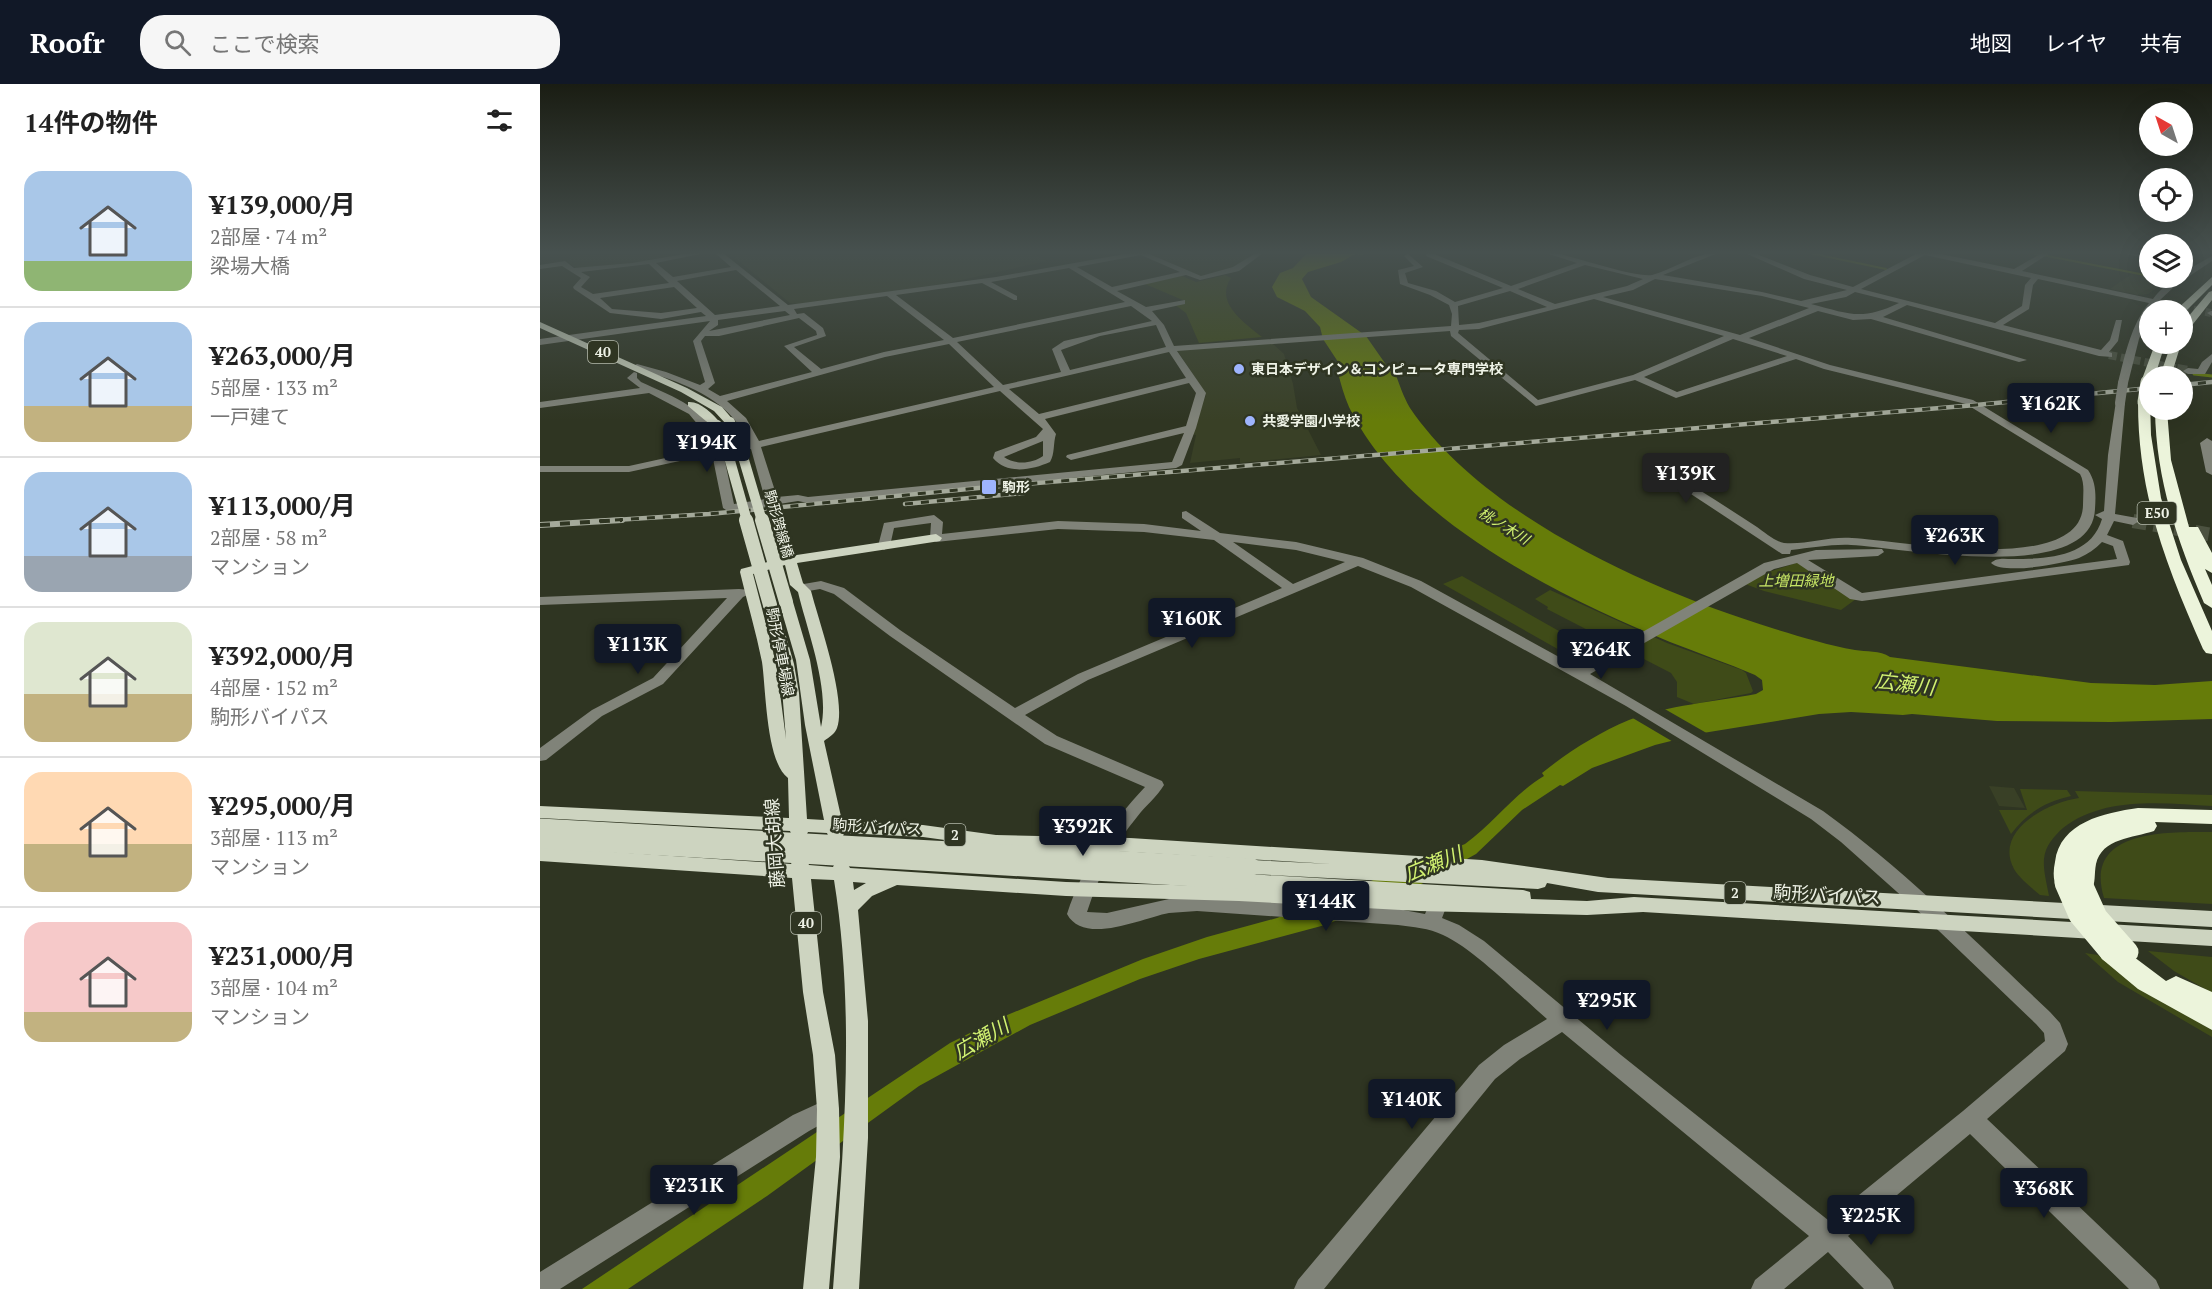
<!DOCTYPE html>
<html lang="ja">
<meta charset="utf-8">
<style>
body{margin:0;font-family:"PT Serif","Noto Sans JP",serif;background:#f6f6f6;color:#222;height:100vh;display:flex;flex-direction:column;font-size:22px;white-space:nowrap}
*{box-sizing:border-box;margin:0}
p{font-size:20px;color:#767676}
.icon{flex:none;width:33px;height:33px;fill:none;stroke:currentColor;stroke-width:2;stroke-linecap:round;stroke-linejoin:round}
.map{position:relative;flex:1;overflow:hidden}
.panel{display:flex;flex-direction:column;background:#fff;width:540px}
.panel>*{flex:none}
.needle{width:39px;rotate:321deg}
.fabs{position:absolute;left:1599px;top:18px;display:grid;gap:12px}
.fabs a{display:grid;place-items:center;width:54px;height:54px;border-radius:50%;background:#fff;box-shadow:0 6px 24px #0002;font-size:30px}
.price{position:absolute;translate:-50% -51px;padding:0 14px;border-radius:6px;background:#111827;color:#fff;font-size:20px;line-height:39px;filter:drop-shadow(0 2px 3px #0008)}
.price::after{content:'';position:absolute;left:50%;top:36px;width:18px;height:14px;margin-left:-9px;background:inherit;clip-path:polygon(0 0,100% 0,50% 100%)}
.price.on{background:#222;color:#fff}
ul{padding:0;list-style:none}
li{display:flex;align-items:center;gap:18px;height:150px;padding:0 24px}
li+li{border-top:2px solid #e0e0e0}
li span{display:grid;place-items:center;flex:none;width:168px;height:120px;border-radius:18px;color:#555}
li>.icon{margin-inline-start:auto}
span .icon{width:72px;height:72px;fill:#fffc;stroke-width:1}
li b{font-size:26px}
h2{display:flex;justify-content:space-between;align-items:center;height:72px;padding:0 24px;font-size:26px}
header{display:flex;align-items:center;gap:36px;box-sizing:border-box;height:84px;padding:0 30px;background:#111827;color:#fff}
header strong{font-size:28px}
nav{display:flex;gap:33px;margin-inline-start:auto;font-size:21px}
.search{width:420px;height:54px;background:#f6f6f6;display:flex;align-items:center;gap:15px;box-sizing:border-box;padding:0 21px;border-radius:24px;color:#767676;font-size:22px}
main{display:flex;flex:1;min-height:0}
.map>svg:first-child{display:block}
.built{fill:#394026}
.green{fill:#3f4b18}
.water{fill:#667c09}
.pier{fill:#2f3522}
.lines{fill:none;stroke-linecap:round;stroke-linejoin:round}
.stream-far1{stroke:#667c09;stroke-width:2}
.stream{stroke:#667c09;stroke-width:3}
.minor-tunnel-far2{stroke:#4c5240;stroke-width:8;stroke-dasharray:8 4;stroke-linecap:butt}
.minor-tunnel-far1{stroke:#4c5240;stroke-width:10;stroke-dasharray:10 5;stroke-linecap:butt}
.minor-tunnel{stroke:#4c5240;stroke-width:14;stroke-dasharray:14 7;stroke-linecap:butt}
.minor{fill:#808379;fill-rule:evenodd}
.major{fill:#cdd4c0;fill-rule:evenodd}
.highway{fill:#ecf4db;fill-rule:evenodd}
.rail-far1-casing{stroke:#a4a99a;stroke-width:4.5}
.rail-casing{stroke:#a4a99a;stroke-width:6}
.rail-far1{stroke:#2f3522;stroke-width:3;stroke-dasharray:8;stroke-linecap:butt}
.rail{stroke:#2f3522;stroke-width:4;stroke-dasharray:10;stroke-linecap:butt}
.minor-bridge{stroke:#808379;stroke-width:10}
.major-bridge-far2{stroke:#cdd4c0;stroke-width:10}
.major-bridge-far1{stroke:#cdd4c0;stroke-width:14}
.major-bridge{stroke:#cdd4c0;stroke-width:17}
.highway-bridge-far1{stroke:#ecf4db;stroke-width:13}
.highway-bridge{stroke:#ecf4db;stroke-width:21}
.poi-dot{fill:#9eb4fd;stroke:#2f3522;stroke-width:2}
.labels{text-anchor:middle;stroke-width:5;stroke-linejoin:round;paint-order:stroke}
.shield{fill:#2f3522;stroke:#b5baac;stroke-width:1.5}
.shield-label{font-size:14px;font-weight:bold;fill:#eff3e7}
.far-poi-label{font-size:14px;font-weight:bold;fill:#eff3e7;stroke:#2f3522;text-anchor:start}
.far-street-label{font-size:14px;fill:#eff3e7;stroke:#2f3522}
.far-water-label{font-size:14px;font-style:italic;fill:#d2f271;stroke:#2f3522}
.park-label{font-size:15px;font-style:italic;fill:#c5e464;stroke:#2f3522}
.street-label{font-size:15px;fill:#eff3e7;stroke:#2f3522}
.near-street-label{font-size:18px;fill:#eff3e7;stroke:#2f3522}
.near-water-label{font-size:20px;font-style:italic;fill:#d2f271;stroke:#2f3522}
</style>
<header>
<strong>Roofr</strong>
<div class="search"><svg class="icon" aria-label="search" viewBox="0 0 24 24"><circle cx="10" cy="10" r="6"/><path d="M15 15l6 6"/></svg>ここで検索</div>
<nav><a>地図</a><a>レイヤ</a><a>共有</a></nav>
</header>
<main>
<section class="panel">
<h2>14件の物件<svg class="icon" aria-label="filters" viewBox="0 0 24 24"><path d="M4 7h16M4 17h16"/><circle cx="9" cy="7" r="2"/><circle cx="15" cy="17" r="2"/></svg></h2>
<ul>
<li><span style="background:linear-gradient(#a9c7e8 75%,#8fb573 0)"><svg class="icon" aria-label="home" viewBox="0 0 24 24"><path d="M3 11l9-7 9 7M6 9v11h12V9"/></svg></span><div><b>¥139,000/月</b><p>2部屋 · 74 m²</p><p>梁場大橋</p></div></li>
<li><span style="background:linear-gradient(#a9c7e8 70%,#c2b280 0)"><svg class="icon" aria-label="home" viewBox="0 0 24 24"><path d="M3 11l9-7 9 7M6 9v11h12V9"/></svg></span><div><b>¥263,000/月</b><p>5部屋 · 133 m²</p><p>一戸建て</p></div></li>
<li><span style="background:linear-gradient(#a9c7e8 70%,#9aa5b1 0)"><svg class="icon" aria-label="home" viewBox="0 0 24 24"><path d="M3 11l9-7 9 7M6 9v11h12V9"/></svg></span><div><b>¥113,000/月</b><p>2部屋 · 58 m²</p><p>マンション</p></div></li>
<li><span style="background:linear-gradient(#dfe7d0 60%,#c2b280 0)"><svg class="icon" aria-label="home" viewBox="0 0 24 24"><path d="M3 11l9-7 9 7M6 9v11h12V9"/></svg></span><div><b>¥392,000/月</b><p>4部屋 · 152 m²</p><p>駒形バイパス</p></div></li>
<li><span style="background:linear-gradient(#ffd9b3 60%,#c2b280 0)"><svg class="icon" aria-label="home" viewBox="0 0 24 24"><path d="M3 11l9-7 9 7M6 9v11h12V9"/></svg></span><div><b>¥295,000/月</b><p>3部屋 · 113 m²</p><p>マンション</p></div></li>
<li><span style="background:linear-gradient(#f6c9c9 75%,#c2b280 0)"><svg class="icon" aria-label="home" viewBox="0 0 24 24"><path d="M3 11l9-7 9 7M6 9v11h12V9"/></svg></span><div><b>¥231,000/月</b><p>3部屋 · 104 m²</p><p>マンション</p></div></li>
</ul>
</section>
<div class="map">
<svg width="1672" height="1205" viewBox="0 0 1672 1205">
<rect width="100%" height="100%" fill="#2f3522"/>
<!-- built -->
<path class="built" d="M31,169H158L93,180L37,185L29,179Z
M189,169H490L507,177L394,202L258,220L250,219Z
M612,169H718L695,185L660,193L611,170Z
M1593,189L1610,194L1628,196L1608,210L1599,211L1570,205Z
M732,259L744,270L753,300L757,324L781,371L700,379V374L650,379L656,351L652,350L666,311L637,266Z
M1449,702L1474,704L1485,724L1459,722Z"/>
<!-- green -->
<path class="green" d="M640,191L656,198L685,191L691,194C674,219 705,239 722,253L659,259L646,229L634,220L645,217L605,200Z
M1259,478L1316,515L1301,526L1224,507L1205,500L1229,488Z
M922,492L1056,568L1050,572H1030L903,500Z
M1010,506L1127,559L1202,586L1206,589L1213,607L1211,609L1154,620L1137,613V598L1131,589L1007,525L1008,523L995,515Z
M1480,705L1527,706L1531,712C1505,718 1488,728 1471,750L1459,726H1487Z
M1535,707L1672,711V722C1624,719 1563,712 1523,744C1514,752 1505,762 1504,775C1503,787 1507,800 1509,812L1500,811C1491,803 1480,795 1474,785C1453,746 1509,718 1539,714Z
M1672,748V820L1564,814C1543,745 1627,748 1672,748Z
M1608,867L1672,873V909L1634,887Z
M1545,869L1558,871L1590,897L1672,946V953L1578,898Z"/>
<!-- water -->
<path class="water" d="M767,169H819L824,171L815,170L801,178L768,188L762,195L771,213L826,252L849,285L854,286C859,299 863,312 870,324C944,433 1112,507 1235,545C1261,553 1288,561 1315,566C1326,568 1340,566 1350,573L1551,599L1615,601L1672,597V635L1571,638L1457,637L1372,630L1363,631L1311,628L1279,630L1163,649L1115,661L1052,684L1023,702L1020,701L982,726L936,770L863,810L785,841L659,875L600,895L490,941L379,1002L227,1112L88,1205H42L410,959L460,934L603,875L667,853L737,834L925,760C954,739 975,709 1004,692L1002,689C1028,668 1058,649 1089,636C1128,621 1174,618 1216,610L1223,606L1222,596L1215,591C1187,579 1158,569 1130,558C1019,512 864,437 809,323C804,312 801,300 798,289L804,287L783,255L780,243L765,227L737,213L732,203L740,189L753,184Z"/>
<!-- pier -->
<path class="pier" d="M1123,624L1170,651L1135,659L1091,633Z"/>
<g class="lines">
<!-- stream-far1 -->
<path class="stream-far1" d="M1270,169L1346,185
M1492,169L1610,192
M1618,194L1626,195"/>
<!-- stream -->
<path class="stream" d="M1654,290L1672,292"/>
<!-- minor-tunnel-far2 -->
<path class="minor-tunnel-far2" d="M1630,221L1671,229
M1569,271L1645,286"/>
<!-- minor-tunnel-far1 -->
<path class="minor-tunnel-far1" d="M1637,285L1648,287"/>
<!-- minor-tunnel -->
<path class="minor-tunnel" d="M1593,437L1672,451"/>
<!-- minor -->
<path class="minor" d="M150,169H165L116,179L133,193L191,183L175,169H183L248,221L456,193L590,169H607L661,192L693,183L716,169H723L699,187L660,196L646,191L577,207L606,223L645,216V220L612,227L624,241L634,262L911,242L912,230L909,221L890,211L860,200L858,186L874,182L864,172L868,170L883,183L865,189L868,199L896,207L915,218L963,204L886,172V169H892L971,202L1037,179L1006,169H1016C1034,173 1097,194 1112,191C1135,185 1153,169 1178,169L1123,191L1222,208L1261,217L1307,206L1264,195L1205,169H1214L1270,191L1313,203L1378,169H1396L1474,185L1502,169H1510L1482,187L1613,215C1620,206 1631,194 1642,194V189L1672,172V177L1636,201L1620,216L1633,219V223L1617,221L1610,226L1599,255L1588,299L1583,302L1578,299C1585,271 1591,241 1609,219L1498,195L1493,201L1489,225L1463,241L1561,266L1570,256L1576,236H1582L1578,257L1569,268L1572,269V273L1559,272L1367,221L1343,233L1487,276L1479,278L1331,235L1313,236L1278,227L1209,254L1290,281L1433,316L1548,386C1556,398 1556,410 1555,425C1552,502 1359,463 1311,461C1292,460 1271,464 1251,466L1250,470H1242L1119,389L1121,387H1129C1158,405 1188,424 1217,443C1224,448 1236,458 1244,459C1266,461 1290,452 1312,454C1358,456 1542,493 1543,421C1543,410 1545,399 1540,390L1426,320L1284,285L1256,275L1136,314L1095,296L996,322L911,252L910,247L637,267L666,309L656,344L642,381L636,384L268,419L258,417L189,428L183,424L172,370L89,388H0V382H89L171,364L164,348L149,330L109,309L0,324V318L100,304L87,294L94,288L97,289V294L101,298C137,315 165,322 181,362L209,359C193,322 159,305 123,293C113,290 100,289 92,283L97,280L126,288L160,301L165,298L153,257L170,237L0,261V255L166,232L161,228L121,235L70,229L34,205L33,203L41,194L22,182L0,185V181L25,177L34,184L92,179ZM601,171L640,188L572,203L537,183ZM1385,171L1491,194L1485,201L1482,222L1455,239L1321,205ZM109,180L129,199L53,210L41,203L50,193L41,188ZM1045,181L1103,195L1087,202L1015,220L978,205ZM529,184L585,218L413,254L356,211L442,199L474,216H477V212L451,198ZM196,186L240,222L175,231L137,197ZM1115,195L1222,212L1269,224L1200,251L1063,213L1093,206ZM134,203L157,224L121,229L72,225L60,214ZM970,207L1007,223L939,239L919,241L918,222ZM1315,208L1359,219C1321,237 1310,230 1271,220L1306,213ZM347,212L404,256L344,268L281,285L254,263L286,252L283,244L264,229L257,230L254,225ZM1054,215L1184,252L1093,291L998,316L918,249L919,246L939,245ZM591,222L612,237L524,257L512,265L521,288L463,301L417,258ZM245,227L250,231L169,247L178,241V236ZM259,234L276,247L277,251L244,262L272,288L180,312L168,305L175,299L161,257L165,252H179ZM616,241L626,263L530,286L521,266L560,252ZM1193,255L1247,272L1137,308L1104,293ZM409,260L454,303L219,357L206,334L187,317L345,273ZM629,268L646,294L499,330L469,305ZM649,299L656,309L646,342L527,371L526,373L531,376L644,349L632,378L268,413L258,411L237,413L221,363L460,307L503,345L496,353L455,368L453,374C467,391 492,386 510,378C515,370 513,359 516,350L505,335ZM503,357V372C492,380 475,381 464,373ZM211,365L225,415L194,420L183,368Z
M1581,169L1610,171V175Z
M1671,227H1672V232L1667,229Z
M1672,270V278L1665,290H1648L1643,287L1648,284L1658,285L1662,278Z
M1576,317L1585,319L1575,430L1597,434L1599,437L1593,441L1574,437L1567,451L1583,457L1590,478L1589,481L1322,517L1310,515L1257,479L1234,485L1050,590L1283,727C1365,786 1437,859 1510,928L1520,939L1528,960L1525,967L1447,1035L1616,1196L1620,1205H1589L1430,1050L1308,1152L1350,1196L1354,1205H1324L1288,1168L1244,1205H1211L1215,1196L1269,1152L1022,948L980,975L955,995L784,1205H754L758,1196L939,981L964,961L1007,935C979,911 934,865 903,851C889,844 873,843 858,841L657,827C648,828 638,828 629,829C602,834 544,862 527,830C543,782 570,740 605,703L505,660L350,552L294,510L280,505L263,508L256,504L258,501L281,497L304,504L360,546L475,624L538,590L742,504L674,456L604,448L518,445L396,458L390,454L391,439L354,444L350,462L344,466L338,462L344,439L394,431L403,438L402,450L518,437L604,440L661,447L642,434V428L646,427L680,449L756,458L823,474L881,497L1039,584L1224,479L1276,466L1342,465L1344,468L1338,472L1268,476L1322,509L1577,475L1573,462L1562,458C1555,465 1548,470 1539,474C1522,480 1463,491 1451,479C1457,473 1465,475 1473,475C1507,475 1551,473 1562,435L1555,431L1564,427L1568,371ZM693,458L756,466L805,478L753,500ZM818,482L871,503L1086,622L1271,735L1301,758L1375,824L1496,940L1504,949L1505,957L1423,1027L1288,1136L1081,971L944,857L919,841L902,834L907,821L905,816L898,814L891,816L885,830L858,825L657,813L629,815L567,829L547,828C558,794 574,760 597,733C605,722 617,713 624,701L622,697L517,652L485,631L548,596Z
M1667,354L1672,357V391L1666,388L1660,359Z
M199,505L210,506L212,509L203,513L123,600L62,632L6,676L0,677V664L52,626L113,594L187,514L0,521V513Z
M288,1015L296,1018L299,1025L296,1032L269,1047L20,1205H0V1188L253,1031Z"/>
<!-- major -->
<path class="major" d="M0,238L147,304L182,323L195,338L186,340L174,327L141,308L0,244Z
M148,318C161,317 172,330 181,339V343H173L148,322Z
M396,450L402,454L400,457L257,479L263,499L271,507C279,538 307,616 297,644C295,650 289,653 284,657L302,737L383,741L456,751L590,754L942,776L1068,794L1672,827V843L1058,808L1007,799L1005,803L998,805L712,790L706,788L703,783L706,778L712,776L791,780L590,768L456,763L383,753L304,749L302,756L296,757L290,756L287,749L268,748L265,754L259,755L253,754L250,747L0,734V722L249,734L248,694C226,678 226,605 222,578C216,548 207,518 200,488L201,485L250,472ZM245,481L250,501L258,508C267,546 290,605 281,643L270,576L253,518L246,514L241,515L239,518L256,576L265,641L284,736L267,735L259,609L254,580L237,521L235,518H225L223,521L240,580L246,655L236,579L213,490Z
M0,763L251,780L254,774L260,772L266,774L269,781L293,783L295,779L301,777L307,779L310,784L526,798L705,803L699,797L701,792L708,790L983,806L990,808L991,815L1047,817L1094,813L1672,846V862L1103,828L1047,831L879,827L699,817L526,812L357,801L332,812L318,826L328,937V1054L319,1205H293C303,1069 316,932 294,796L271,795L283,908L295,971L299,1025L300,1073L289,1205H263L276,1073L277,1025L273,971L263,908L252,794L0,777ZM313,798L326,799L314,806Z"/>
<!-- highway -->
<path class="highway" d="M1672,193V201L1645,228L1636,226Z
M1672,207V216L1646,249L1642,250V240L1669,208Z
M1615,260H1625L1615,292H1610V301H1607L1601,298Z
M1631,260H1641L1631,292H1620Z
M1604,314L1610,317L1611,351L1621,414L1641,476L1672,547V570L1666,569L1663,565C1626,481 1598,411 1598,318Z
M1615,326H1627L1631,376L1649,443H1658L1672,469V489L1665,485L1672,501V524L1664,519C1637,456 1616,395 1615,326Z
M1598,724L1672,726V740L1615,738L1617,742L1614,747C1593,754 1562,754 1556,780C1554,790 1556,799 1551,808L1543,810L1535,808L1533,804L1525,807L1517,805C1513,797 1513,787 1515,778C1520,738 1564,729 1598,724Z
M1570,858L1578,861L1626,897L1636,892L1672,908V946L1598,905L1562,875L1558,868L1562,861Z"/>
<!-- rail-far1 casing -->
<g class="rail-far1-casing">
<path id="rail-far1" d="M1642,301L1672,298
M365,420L484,409
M59,437L169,430L449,403L1436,321L1610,304"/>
</g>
<!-- rail casing -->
<g class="rail-casing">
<path id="rail" d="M0,441L82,436"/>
</g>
<!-- rail-far1 -->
<use href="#rail-far1" class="rail-far1"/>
<!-- rail -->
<use href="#rail" class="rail"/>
<!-- minor-bridge -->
<path class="minor-bridge" d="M1580,319L1583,299"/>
<!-- major-bridge-far2 -->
<path class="major-bridge-far2" d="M190,338L198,356L222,437
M177,341L185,359L207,437"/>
<!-- major-bridge-far1 -->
<path class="major-bridge-far1" d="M206,436L230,521
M222,436L246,518"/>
<!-- major-bridge -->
<path class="major-bridge" d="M0,743L712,783
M0,756L708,797"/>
<!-- highway-bridge-far1 -->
<path class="highway-bridge-far1" d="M1604,318L1607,298"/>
<!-- highway-bridge -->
<path class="highway-bridge" d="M1525,799L1539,831L1570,868
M1543,802L1557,833L1588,868"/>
</g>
<!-- sky -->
<linearGradient id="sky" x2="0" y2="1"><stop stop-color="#1a1d13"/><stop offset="0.5" stop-color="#47514f"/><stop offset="1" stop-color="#47514f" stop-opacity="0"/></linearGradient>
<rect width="1672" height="337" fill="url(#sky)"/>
<!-- markers -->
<g class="poi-dot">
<circle cx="699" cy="285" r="6"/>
<circle cx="710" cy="337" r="6"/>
<rect x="441" y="395" width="16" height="16" rx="3"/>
</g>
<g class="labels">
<!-- shield labels -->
<g class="shield">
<rect x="48" y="257" width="30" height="22" rx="4.5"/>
<rect x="1597.5" y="418" width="39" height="22" rx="4.5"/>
<rect x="404.5" y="740" width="21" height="22" rx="4.5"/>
<rect x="1184.5" y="798" width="21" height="22" rx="4.5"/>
<rect x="251" y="828" width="30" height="22" rx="4.5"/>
</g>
<g class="shield-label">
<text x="63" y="273">40</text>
<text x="1617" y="434">E50</text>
<text x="415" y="756">2</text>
<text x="1195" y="814">2</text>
<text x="266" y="844">40</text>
</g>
<!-- far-poi labels -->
<g class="far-poi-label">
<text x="711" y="290">東日本デザイン＆コンピュータ専門学校</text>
<text x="722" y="342">共愛学園小学校</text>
<text x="462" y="408">駒形</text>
</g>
<!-- far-street labels -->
<g class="far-street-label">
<text transform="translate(239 440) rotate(74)" y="5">駒形跨線橋</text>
</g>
<!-- far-water labels -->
<g class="far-water-label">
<text transform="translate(964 442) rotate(31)" y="5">桃ノ木川</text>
</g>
<!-- park labels -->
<g class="park-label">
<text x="1256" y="502">上増田緑地</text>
</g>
<!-- street labels -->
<g class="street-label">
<text transform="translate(240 568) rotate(79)" y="5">駒形停車場線</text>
<text transform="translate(337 743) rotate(3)" y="5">駒形バイパス</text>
</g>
<!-- near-street labels -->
<g class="near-street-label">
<text transform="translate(235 759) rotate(-94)" y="6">藤岡大胡線</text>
<text transform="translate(1287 811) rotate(3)" y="6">駒形バイパス</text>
</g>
<!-- near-water labels -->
<g class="near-water-label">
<text transform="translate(1365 600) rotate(7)" y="7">広瀬川</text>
<text transform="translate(893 780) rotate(-22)" y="7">広瀬川</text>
<text transform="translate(441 955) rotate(-30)" y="7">広瀬川</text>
</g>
</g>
</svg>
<div class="fabs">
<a><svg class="needle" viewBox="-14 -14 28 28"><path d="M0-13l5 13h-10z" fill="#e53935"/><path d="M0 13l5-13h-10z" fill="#767676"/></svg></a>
<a><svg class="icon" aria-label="locate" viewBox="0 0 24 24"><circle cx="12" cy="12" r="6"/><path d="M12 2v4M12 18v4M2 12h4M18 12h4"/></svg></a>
<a><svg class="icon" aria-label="layers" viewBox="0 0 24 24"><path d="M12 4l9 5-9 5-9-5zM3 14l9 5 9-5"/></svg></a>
<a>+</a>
<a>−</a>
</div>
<b class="price" style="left:1511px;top:350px">¥162K</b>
<b class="price" style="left:167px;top:389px">¥194K</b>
<b class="price on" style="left:1146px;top:420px">¥139K</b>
<b class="price" style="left:1415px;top:482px">¥263K</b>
<b class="price" style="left:652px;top:565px">¥160K</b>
<b class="price" style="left:98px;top:591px">¥113K</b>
<b class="price" style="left:1061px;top:596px">¥264K</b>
<b class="price" style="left:543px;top:773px">¥392K</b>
<b class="price" style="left:786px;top:848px">¥144K</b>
<b class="price" style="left:1067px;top:947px">¥295K</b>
<b class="price" style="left:872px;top:1046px">¥140K</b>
<b class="price" style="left:154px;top:1132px">¥231K</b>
<b class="price" style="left:1504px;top:1135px">¥368K</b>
<b class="price" style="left:1331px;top:1162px">¥225K</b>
</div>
</main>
